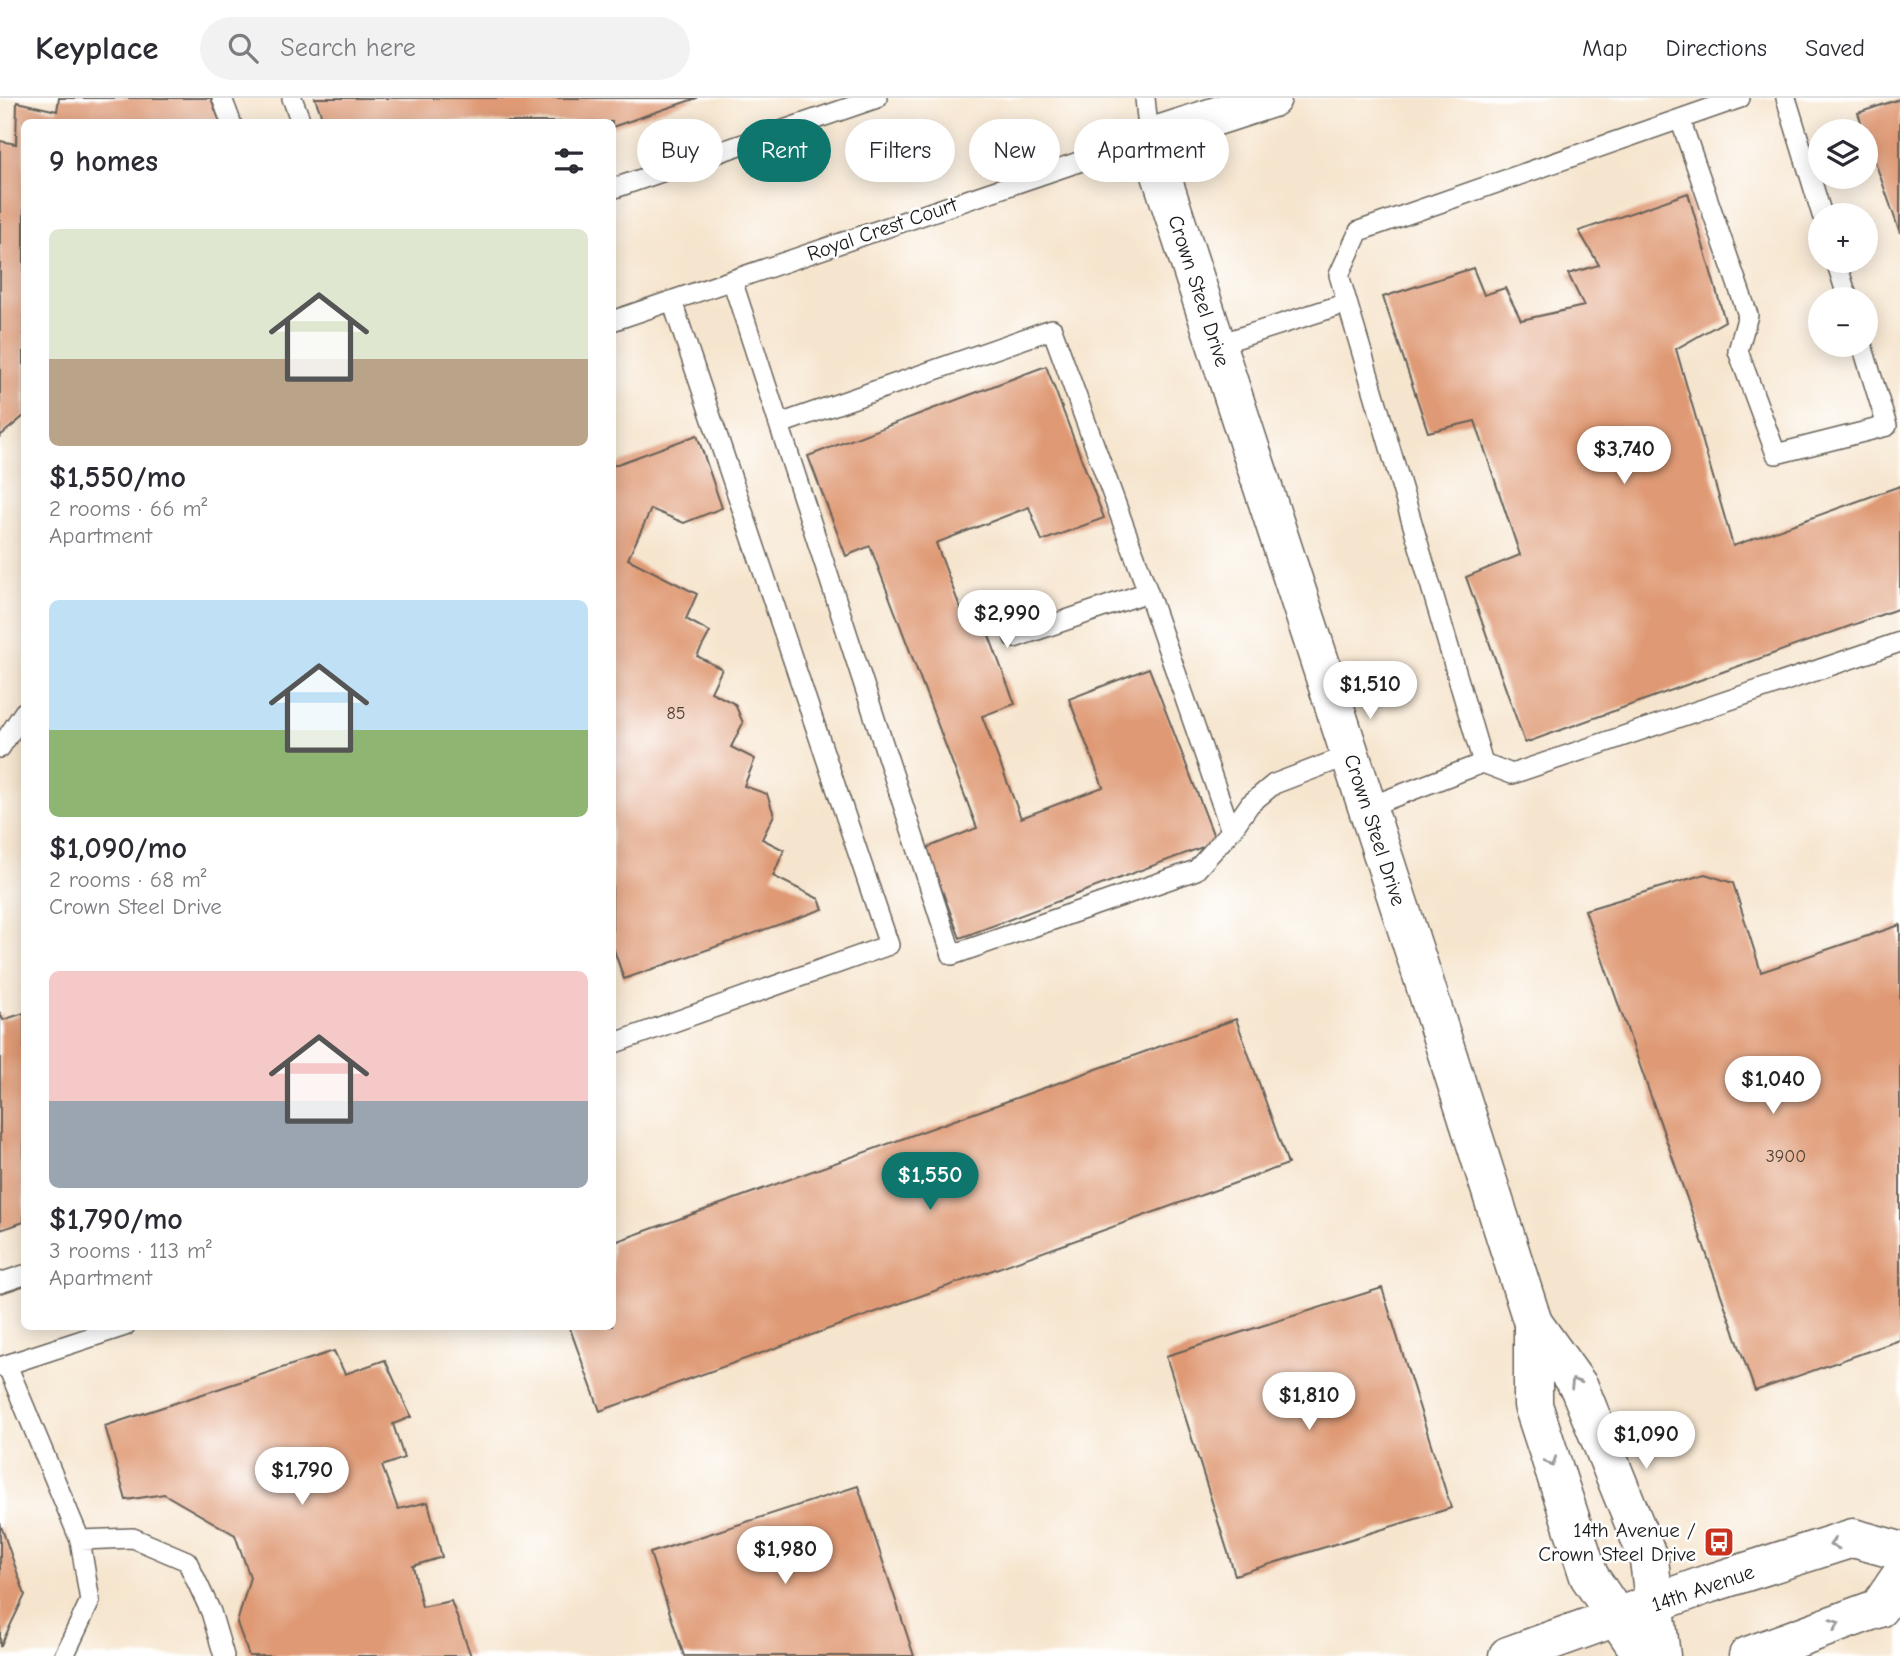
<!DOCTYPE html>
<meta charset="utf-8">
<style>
body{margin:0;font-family:"Comic Neue",sans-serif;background:#f2f2f3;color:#2b2b33;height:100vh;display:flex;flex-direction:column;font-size:26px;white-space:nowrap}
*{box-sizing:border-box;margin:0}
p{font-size:23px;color:#7c7c81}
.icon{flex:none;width:38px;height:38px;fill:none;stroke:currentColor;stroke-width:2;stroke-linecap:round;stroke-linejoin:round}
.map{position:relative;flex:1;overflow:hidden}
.sheet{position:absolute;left:21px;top:21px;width:595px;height:1211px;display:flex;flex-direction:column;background:#fff;border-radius:10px;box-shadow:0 4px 18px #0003}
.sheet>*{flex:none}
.top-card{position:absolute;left:637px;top:21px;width:665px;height:63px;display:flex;gap:14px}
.tools{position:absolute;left:1808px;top:21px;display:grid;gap:14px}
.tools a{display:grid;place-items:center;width:70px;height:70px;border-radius:50%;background:#fff;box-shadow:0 4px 18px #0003;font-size:35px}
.price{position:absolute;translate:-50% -60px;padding:0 16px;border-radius:24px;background:#fff;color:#222;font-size:23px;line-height:46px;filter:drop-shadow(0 2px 4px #0008)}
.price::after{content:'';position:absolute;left:50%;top:42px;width:21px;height:16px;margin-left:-10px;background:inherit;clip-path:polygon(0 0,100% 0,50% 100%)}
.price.selected{background:#0f766e;color:#fff}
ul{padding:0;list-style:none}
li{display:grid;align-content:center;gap:14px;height:371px;padding:0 28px}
li span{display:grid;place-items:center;height:217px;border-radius:10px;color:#555}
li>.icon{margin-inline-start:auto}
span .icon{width:126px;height:126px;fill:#fffc;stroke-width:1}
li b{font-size:30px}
h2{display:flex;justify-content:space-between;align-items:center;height:84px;padding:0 28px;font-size:30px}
.tag{padding:0 24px;border-radius:32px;background:#fff;box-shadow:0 4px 18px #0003;font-size:24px;line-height:63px}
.tag.selected{background:#0f766e;color:#fff}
header{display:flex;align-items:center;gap:42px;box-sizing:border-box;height:98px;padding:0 35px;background:#fff;border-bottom:2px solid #e1e1e2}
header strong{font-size:33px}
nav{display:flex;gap:38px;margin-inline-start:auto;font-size:24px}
.search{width:490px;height:63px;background:#f2f2f3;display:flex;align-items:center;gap:18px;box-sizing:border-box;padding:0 24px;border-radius:38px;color:#7c7c81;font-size:26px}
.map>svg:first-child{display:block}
.building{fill:#df9a74}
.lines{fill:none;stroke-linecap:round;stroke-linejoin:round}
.lane-casing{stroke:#68625a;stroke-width:22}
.street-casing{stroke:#68625a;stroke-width:41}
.secondary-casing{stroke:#68625a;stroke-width:41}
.primary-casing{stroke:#68625a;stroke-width:41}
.lane{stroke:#fff;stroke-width:19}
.street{stroke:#fff;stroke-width:38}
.secondary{stroke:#fff;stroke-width:38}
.primary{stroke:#fff;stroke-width:38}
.oneway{stroke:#999}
.labels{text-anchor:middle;stroke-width:5;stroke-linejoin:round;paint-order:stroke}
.number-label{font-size:18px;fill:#4d3c32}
.street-label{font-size:21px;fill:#1c1c1c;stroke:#fff}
.poi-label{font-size:21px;fill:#1c1c1c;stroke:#fff;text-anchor:end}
</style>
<header>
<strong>Keyplace</strong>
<div class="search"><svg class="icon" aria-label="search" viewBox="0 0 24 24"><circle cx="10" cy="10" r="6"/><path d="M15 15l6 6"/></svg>Search here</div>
<nav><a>Map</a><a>Directions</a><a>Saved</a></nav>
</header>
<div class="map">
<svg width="1900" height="1558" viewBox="0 0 1900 1558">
<rect width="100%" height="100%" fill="#fff"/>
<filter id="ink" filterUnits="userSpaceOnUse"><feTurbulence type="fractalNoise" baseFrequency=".0143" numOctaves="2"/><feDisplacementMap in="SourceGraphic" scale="14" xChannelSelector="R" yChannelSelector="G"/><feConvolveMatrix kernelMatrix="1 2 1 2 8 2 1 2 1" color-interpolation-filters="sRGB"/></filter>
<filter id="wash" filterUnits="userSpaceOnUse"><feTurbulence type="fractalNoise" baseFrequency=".00686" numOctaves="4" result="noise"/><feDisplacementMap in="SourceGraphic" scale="28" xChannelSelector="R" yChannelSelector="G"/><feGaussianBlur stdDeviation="1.57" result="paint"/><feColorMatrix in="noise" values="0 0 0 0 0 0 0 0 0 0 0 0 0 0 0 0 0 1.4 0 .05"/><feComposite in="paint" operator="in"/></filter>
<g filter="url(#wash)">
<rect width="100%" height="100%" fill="#f6e5ce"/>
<g id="blocks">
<!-- building -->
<path class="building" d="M59,0H211L220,24H24V318L0,338V43L16,46L17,4L57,13Z
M315,0H697L612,29V24H324Z
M1900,1V135L1858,15Z
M1688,95L1725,223L1676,251L1733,448L1900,388V510L1525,645L1466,479L1520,457L1475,323L1428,334L1383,199L1473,170L1484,197L1505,190L1521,222L1584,208L1568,176L1599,167L1579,133Z
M1046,268L1104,420L1042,443L1029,409L936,445L964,520L980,514L1015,606L982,618L1021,720L1103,689L1069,601L1149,570L1216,744L960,840L926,750L977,730L870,448L846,458L808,358Z
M697,337L722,410L684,425L651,411L628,461L697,496L686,521L710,534L697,558L722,571L711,594L735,606L743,625L731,649L755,661L744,688L767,696L774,717L762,741L784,752L773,778L819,801L823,811L624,881L612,846V368Z
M1705,776L1733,785L1761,874L1900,827V1242L1755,1293L1585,812Z
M0,914L3,922L24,915V1124L0,1132Z
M1236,921L1288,1066L600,1313L569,1228H612V1145Z
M1382,1190L1451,1410L1235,1477L1166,1258Z
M334,1253L345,1276L385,1262L411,1319L393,1326L404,1360L382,1368L398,1411L428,1404L442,1459L413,1468L422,1509L451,1503L471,1558H249L237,1525L250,1479L235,1437L164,1396L126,1402L105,1328Z
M858,1388L914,1558H684L650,1455Z
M0,1425L25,1497L0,1549Z"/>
</g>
</g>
<g filter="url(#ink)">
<use href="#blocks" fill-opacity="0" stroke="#68625a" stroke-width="2"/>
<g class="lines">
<!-- lane casing -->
<g class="lane-casing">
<path id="lane" d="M222,0L231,24
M292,0L301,24
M1786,0L1822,117
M1680,21L1748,217L1738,253L1776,356L1887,328L1862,247
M612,91L877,0
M1836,163L1848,201
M732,182L952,857L1196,772L1231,733L1250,706L1274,686L1350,657
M612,223L1149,40L1145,0
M1216,247L1347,205
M780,326L1052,231L1148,494L1231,733
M1014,540L1148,494
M0,650L24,614
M1483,665L1512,676L1900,544
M1368,709L1483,665L1339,177L1359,133L1740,0
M612,946L889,847L672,203
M0,1185L24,1177
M7,1267L80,1442L90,1503L64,1558
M0,1269L125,1228
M80,1442L133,1440L187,1463L211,1514L224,1558"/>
</g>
<!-- street casing -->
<g class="street-casing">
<path id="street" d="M1533,1225L1579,1289L1649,1462L1661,1558
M1533,1225V1307L1589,1478L1643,1558"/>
</g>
<!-- secondary casing -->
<g class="secondary-casing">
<path id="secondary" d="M1272,0L1149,40L1423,880L1533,1225"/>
</g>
<!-- primary casing -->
<g class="primary-casing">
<path id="primary" d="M1508,1558L1708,1486L1853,1440L1900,1453
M1748,1558L1879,1510L1900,1479"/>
</g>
<!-- lane -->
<use href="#lane" class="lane"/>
<!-- street -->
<use href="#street" class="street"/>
<!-- secondary -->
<use href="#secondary" class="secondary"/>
<!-- primary -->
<use href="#primary" class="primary"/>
</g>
<!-- one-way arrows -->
<defs><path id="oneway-chevron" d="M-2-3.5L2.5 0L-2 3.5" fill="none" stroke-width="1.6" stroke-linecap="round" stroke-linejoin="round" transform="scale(1.75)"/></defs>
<g class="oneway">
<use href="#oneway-chevron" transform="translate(1575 1285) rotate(-122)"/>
<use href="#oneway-chevron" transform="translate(1551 1364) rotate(72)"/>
<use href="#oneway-chevron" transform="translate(1834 1446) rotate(163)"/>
<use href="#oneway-chevron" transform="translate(1835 1526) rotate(-20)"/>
</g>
</g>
<!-- icons -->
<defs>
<g id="bus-square" transform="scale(1.575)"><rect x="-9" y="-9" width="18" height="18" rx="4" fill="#c8321e" stroke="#fff"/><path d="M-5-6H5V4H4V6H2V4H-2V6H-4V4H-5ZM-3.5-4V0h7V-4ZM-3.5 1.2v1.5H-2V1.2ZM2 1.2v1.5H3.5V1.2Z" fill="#fff"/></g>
</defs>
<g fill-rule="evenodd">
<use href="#bus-square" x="1719" y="1444"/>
</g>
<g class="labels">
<!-- number labels -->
<g class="number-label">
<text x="676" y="621">85</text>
<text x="1786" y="1064">3900</text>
</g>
<!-- street labels -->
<g class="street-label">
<text transform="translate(882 131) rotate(-19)" y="7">Royal Crest Court</text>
<text transform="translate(1199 193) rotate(72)" y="7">Crown Steel Drive</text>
<text transform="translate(1375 732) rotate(72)" y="7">Crown Steel Drive</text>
<text transform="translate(1703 1490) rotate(-19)" y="7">14th Avenue</text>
</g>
<!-- poi labels -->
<g class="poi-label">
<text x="1696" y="1439">14th Avenue /<tspan x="1696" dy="24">Crown Steel Drive</tspan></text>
</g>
</g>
</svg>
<div class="tools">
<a><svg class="icon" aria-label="layers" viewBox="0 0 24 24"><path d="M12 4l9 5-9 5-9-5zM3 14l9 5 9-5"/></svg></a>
<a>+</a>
<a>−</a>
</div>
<b class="price" style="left:1624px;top:388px">$3,740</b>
<b class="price" style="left:1007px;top:552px">$2,990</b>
<b class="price" style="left:1370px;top:623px">$1,510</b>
<b class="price" style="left:1773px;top:1018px">$1,040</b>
<b class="price selected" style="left:930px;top:1114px">$1,550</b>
<b class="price" style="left:1309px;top:1334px">$1,810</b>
<b class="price" style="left:1646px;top:1373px">$1,090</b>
<b class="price" style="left:302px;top:1409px">$1,790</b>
<b class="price" style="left:785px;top:1488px">$1,980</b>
<div class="top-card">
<a class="tag">Buy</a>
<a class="tag selected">Rent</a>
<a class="tag">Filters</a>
<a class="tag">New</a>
<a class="tag">Apartment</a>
</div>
<section class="sheet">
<h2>9 homes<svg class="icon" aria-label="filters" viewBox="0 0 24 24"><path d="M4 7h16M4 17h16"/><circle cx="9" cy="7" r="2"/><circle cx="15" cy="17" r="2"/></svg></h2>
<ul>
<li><span style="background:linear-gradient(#dfe7d0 60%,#b9a48a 0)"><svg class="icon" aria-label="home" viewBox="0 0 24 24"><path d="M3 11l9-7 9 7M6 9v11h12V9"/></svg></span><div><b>$1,550/mo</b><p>2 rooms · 66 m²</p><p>Apartment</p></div></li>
<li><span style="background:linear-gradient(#bfe0f5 60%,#8fb573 0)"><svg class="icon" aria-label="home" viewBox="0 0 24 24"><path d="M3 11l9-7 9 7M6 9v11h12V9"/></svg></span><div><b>$1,090/mo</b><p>2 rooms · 68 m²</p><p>Crown Steel Drive</p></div></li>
<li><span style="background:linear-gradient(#f6c9c9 60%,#9aa5b1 0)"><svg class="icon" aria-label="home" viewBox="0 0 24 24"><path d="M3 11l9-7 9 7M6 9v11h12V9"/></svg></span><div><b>$1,790/mo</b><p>3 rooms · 113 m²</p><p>Apartment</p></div></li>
</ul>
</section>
</div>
